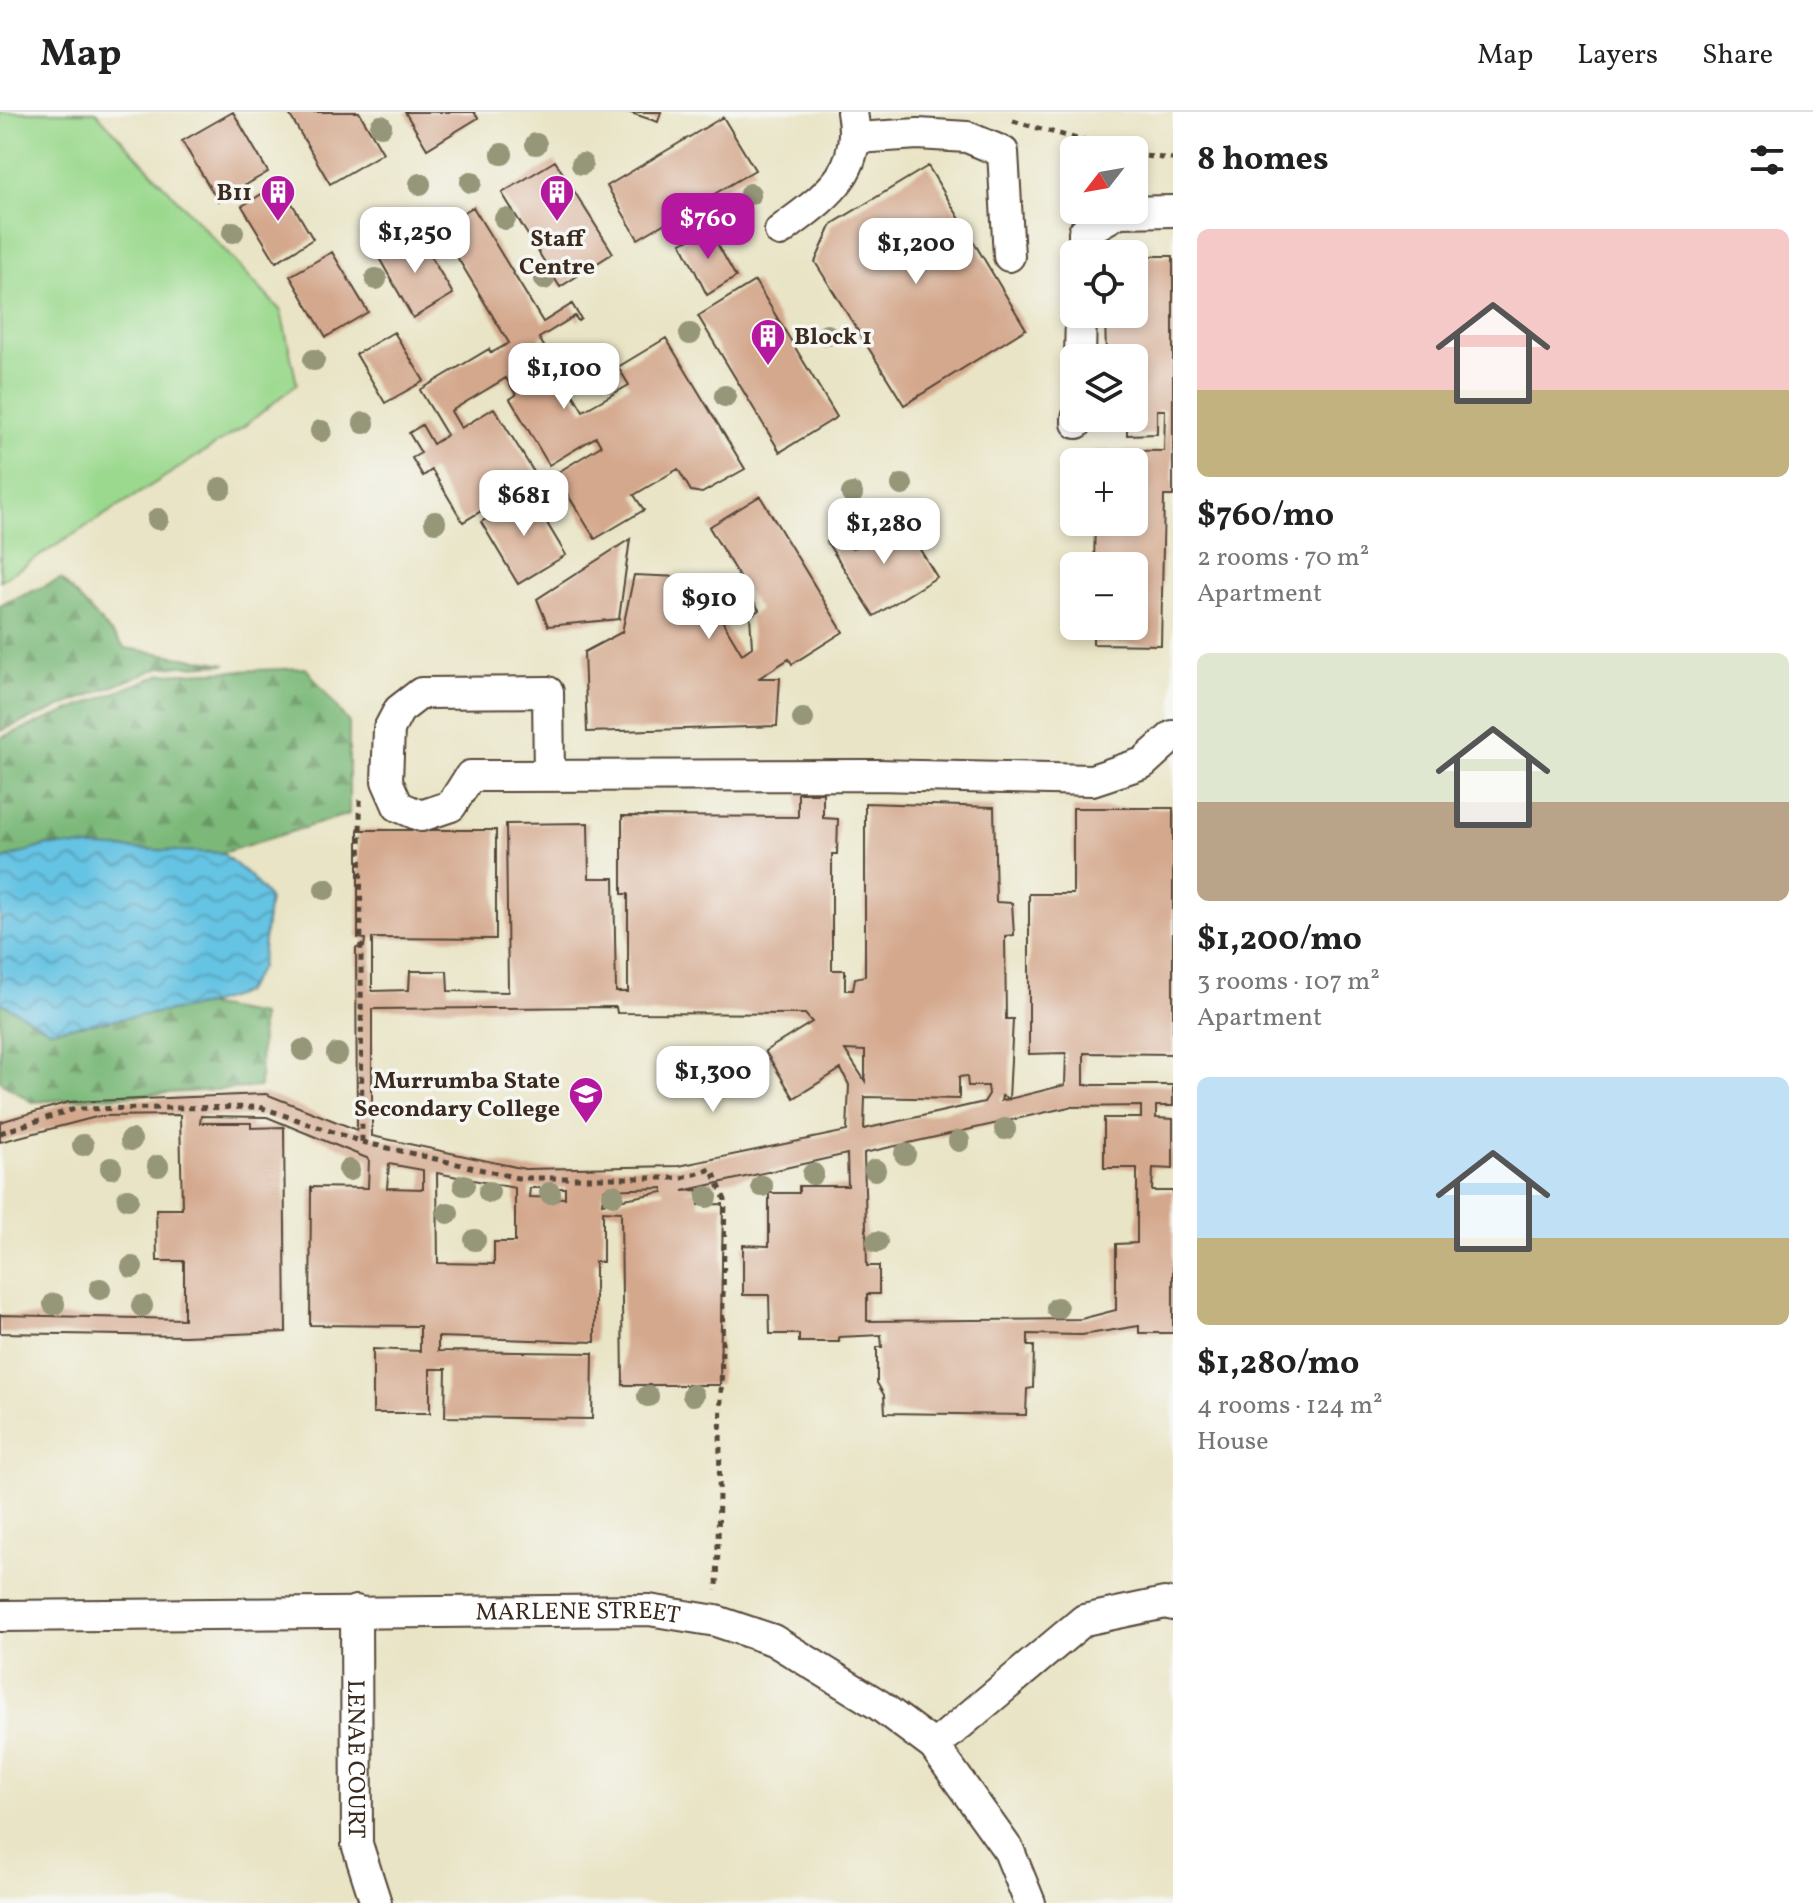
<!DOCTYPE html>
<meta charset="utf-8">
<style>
body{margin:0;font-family:Vollkorn,serif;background:#f6f6f6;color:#222;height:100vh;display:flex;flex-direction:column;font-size:30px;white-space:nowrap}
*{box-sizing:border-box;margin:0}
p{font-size:26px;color:#767676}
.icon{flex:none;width:44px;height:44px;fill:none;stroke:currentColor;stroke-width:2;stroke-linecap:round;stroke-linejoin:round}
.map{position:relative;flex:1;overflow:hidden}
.panel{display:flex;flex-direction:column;background:#fff;width:640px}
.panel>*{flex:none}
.needle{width:52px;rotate:239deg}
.tools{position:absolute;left:1060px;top:24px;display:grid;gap:16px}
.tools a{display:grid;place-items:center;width:88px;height:88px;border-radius:12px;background:#fff;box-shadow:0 4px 12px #0003;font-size:40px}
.price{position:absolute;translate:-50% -68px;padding:0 18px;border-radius:16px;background:#fff;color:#222;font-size:26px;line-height:52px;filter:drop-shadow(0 2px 4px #0008)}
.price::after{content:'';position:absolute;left:50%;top:48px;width:24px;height:18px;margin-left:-12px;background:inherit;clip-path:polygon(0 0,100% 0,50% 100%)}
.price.current{background:#b5179e;color:#fff}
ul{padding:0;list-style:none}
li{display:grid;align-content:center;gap:16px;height:424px;padding:0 24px}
li span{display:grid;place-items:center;height:248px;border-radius:12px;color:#555}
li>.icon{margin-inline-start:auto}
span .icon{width:144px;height:144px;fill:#fffc;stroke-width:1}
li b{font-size:34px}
h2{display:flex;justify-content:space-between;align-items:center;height:96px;padding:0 24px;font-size:34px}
header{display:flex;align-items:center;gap:48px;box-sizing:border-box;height:112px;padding:0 40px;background:#fff;border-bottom:2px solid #e0e0e0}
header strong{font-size:38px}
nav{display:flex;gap:44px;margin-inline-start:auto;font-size:28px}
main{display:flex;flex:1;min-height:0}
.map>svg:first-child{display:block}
.green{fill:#9bd98e;stroke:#6b8256;stroke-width:2}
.forest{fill:url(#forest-firs);stroke:#5c724c;stroke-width:2}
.water{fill:url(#water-waves);stroke:#507680;stroke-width:2}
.building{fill:#d4a88d;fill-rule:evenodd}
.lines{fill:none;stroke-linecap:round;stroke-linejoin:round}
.minor-casing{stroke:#554637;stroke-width:34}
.path{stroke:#554637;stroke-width:5;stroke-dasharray:6 6;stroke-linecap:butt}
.minor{stroke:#fff;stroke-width:30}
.tree{fill:#969679}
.labels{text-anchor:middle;stroke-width:7;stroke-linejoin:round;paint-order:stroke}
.poi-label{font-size:24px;font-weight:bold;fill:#3b2a1e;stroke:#f6f6f2;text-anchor:end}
.street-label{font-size:24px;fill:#3b2a1e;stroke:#f6f6f2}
</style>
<header>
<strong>Map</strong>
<nav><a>Map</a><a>Layers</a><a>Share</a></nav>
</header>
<main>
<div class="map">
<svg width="1173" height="1791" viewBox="0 0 1173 1791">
<defs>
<pattern id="forest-firs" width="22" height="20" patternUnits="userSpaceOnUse" patternTransform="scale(2)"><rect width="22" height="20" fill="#7cb979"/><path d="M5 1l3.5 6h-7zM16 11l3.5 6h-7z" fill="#679763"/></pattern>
<pattern id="water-waves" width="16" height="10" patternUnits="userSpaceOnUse" patternTransform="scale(2)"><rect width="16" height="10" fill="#65c3e3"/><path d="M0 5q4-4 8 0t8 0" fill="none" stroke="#549fb7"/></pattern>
</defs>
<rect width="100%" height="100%" fill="#f6f6f2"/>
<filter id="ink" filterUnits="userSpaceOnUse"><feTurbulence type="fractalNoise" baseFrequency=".0125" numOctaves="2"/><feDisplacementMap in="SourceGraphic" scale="16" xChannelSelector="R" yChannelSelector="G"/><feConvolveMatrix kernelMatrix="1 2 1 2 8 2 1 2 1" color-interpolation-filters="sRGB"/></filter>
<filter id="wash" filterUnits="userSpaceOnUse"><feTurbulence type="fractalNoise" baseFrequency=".006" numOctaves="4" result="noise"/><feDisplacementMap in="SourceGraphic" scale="32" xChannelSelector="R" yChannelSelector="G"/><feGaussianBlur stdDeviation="1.8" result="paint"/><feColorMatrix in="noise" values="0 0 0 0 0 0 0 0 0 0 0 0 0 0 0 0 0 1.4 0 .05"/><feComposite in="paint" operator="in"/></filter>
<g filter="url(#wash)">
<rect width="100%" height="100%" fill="#e9e4c5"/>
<!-- green -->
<path class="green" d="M0,0H96L281,199L297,272L242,316L0,469Z"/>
<!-- forest -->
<path class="forest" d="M61,467L125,536L227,552L161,555L0,619V493Z
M306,556L349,611V702L222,741L48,733L0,748V626L162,562Z
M0,890L50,918L206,893L261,903L260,975L32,990L0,969Z"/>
<!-- water -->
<path class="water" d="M48,733L222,741L251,765L269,786L261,855L244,881L206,893L50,918L0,890V748Z"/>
<g id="blocks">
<!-- building -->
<path class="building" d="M233,0L268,60L218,89L182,29Z
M288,0H359L383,41L330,72Z
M405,0H474L478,6L427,37Z
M628,0H661L658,10Z
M723,5L755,58L638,127L607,74Z
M555,49L613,141L560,175L502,81Z
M928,54L1026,217L904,293L815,150L832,112Z
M280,71L313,127L276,150L242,94Z
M473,95L543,210L572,192L581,207L578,209L575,204L539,226L583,299L629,273L618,255L666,226L745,357L702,381L691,379L678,357L634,383L644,398L595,427L555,362L601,334L596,325L549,353L510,287L516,283L506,266L451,299L461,316L494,296L537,365L463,410L432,358L423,364L412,346L421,341L409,321L422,313L433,332L447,323L420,278L489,237L491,241L509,231L439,115Z
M709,117L736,165L707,183L681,131Z
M417,121L453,182L413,206L378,144Z
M332,140L368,200L326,225L290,164Z
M1134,144H1173V384H1164L1161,533L1093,532V514H1134V454H1094L1095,410H1134V350H1095V338L1164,339L1165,298H1157V322L1127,323V306H1134V246H1106L1105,202H1134Z
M755,169L837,305L780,340L698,204Z
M394,220L424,269L385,291L356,242Z
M529,381L566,443L518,472L481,410Z
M760,384L843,520L792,552L789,547L759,566H780L777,614L587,620L584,540L622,520L634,463L680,465L683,482L701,473L742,542L752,535L750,504L759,498L709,415Z
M901,407L937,465L874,504L827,430L842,421L852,437Z
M630,427L619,507L548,514L537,487Z
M798,681H823V706L838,707L837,742H832V858H845V878H853L855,866L865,864V691L994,695L996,790L1012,791L1014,823L1005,824L1006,907H1013L1009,987L1002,984L1001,989L1065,973L1066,941L1029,942V782H1073V696H1173V942L1084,941V973H1173V994H1156V1006L1173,1007V1057L1153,1056L1152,1079H1173V1221H1139V1214L1082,1223L1028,1222V1234H1034L1033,1276L1027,1277L1026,1303L885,1301L884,1283L877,1271V1235H882L881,1223L839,1225V1230H799V1222H770L769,1183H743V1133L769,1134V1081H799V1074H848L847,1042L683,1079L698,1078L699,1093L723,1092L720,1273H623L621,1100L603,1099V1150H595V1230L438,1225V1239L593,1241L592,1307L445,1305L446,1257H430V1301H373V1237L420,1239V1214L310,1213L311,1075L368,1076L369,1047L267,1005L201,1004L200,1011H251V1016L284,1015L286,1220L185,1224L0,1221V1203L184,1207V1149H157L156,1097H182L180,1003L100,1004L0,1030V1010L69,990L266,982L357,1018L356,836L364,835L365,827L358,826V718H496V827L372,826V879L409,878L410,859H447L448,879L508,880L506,712L588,711L589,766H614L616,880H628V782H622V704L798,705ZM616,895L617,901L805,902L812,910L765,939L794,986L841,957L849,973L847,1019L679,1054L525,1057L372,1024V897ZM845,938L865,939V969ZM967,964L968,974H988L989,982L984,990L864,1017L865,985L959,987V965ZM1141,994V1006H1104V1056H1137V1131L1116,1132V1198L1081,1207L867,1209V1182H879V1154H867L864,1041L1069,995ZM389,1052L423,1058V1077L387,1076ZM437,1061L515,1076V1130H494V1152L438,1151ZM530,1076H565V1086L529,1085ZM663,1076V1080L602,1091L604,1078Z"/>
</g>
</g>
<g filter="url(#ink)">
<use href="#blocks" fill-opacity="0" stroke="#554637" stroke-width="2"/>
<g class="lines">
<!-- minor casing -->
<g class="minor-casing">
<g id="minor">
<path d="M857,26L918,22L967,25L1003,40L1009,144"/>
<path d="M780,119C824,85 864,62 852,0"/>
<path d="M1084,142V120L1119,100L1173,99"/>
<path d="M1080,246L1081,202"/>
<path d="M1077,311V306"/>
<path d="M549,664L548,580L421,581L399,598L389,617L387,669L398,694L421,704L451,694L470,664L876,663L1092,668L1143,651L1173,624"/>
<path id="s1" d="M356,1499L357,1732L376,1791"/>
<path id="s2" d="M0,1504L649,1498L716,1509L773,1528L879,1593L934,1634L1009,1739L1030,1791"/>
<path d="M934,1634L1084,1508L1165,1491L1173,1493"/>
</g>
</g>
<!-- path -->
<path class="path" d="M1013,9L1116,38
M1134,43L1173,47
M0,1021L74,997L260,995L362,1030L360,685
M362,1030L518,1066H682L712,1057L725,1088L717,1479"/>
<!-- minor -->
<use href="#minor" class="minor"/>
</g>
<!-- trees -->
<g class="tree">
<circle cx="381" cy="14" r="11"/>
<circle cx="536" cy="32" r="11"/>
<circle cx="502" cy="42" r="11"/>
<circle cx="582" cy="52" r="11"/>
<circle cx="471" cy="70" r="11"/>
<circle cx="420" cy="72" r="11"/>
<circle cx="750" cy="82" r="11"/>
<circle cx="719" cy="98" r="11"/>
<circle cx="505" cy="107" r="11"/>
<circle cx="233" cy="120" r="11"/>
<circle cx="376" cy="167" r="11"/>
<circle cx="544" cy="167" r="11"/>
<circle cx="690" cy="222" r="11"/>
<circle cx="827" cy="223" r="11"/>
<circle cx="314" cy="248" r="11"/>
<circle cx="725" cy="284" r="11"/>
<circle cx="364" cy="311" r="11"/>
<circle cx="321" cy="319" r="11"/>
<circle cx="902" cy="373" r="11"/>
<circle cx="221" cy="376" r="11"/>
<circle cx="852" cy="382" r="11"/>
<circle cx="158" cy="407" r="11"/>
<circle cx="435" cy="410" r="11"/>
<circle cx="803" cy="607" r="11"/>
<circle cx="325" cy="777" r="11"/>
<circle cx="303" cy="938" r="11"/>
<circle cx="337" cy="942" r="11"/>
<circle cx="1005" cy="1017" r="11"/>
<circle cx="131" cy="1028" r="11"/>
<circle cx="959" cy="1029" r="11"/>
<circle cx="83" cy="1033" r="11"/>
<circle cx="905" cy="1042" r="11"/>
<circle cx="158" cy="1054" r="11"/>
<circle cx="111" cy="1056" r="11"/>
<circle cx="349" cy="1058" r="11"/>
<circle cx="875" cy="1058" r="11"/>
<circle cx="813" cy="1062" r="11"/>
<circle cx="464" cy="1073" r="11"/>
<circle cx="762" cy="1074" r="11"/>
<circle cx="489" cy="1080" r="11"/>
<circle cx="550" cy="1081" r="11"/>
<circle cx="613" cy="1083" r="11"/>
<circle cx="707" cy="1085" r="11"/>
<circle cx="128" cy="1087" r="11"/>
<circle cx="448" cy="1101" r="11"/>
<circle cx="475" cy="1128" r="11"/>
<circle cx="877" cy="1130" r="11"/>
<circle cx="132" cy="1155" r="11"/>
<circle cx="100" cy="1177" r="11"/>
<circle cx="54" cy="1192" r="11"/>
<circle cx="142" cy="1194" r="11"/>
<circle cx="1057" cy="1196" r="11"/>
<circle cx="693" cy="1283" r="11"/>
<circle cx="648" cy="1284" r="11"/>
</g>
</g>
<!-- icons -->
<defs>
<g id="building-pin" transform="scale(1.8)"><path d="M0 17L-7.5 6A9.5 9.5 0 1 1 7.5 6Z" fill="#b5179e" stroke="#f6f6f2"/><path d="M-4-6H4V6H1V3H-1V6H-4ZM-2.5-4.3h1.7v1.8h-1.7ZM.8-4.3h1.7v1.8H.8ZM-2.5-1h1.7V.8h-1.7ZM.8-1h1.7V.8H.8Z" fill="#fff"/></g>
<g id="school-pin" transform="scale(1.8)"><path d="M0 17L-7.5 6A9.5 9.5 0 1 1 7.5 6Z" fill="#b5179e" stroke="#f6f6f2"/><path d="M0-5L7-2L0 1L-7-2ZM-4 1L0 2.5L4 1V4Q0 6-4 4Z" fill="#fff"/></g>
</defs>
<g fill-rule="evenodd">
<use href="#building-pin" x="278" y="80"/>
<use href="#building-pin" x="557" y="80"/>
<use href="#building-pin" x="768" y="224"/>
<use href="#school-pin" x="586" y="982"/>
</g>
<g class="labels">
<!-- poi labels -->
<g class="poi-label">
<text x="252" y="88">B11</text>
<text x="557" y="134" text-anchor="middle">Staff<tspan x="557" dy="28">Centre</tspan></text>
<text x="794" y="232" text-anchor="start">Block 1</text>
<text x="560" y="976">Murrumba State<tspan x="560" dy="28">Secondary College</tspan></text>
</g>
<!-- street labels -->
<g class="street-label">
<text dy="8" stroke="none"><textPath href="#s2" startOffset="578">MARLENE STREET</textPath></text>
<text dy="8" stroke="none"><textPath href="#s1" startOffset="148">LENAE COURT</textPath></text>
</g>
</g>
</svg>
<div class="tools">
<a><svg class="needle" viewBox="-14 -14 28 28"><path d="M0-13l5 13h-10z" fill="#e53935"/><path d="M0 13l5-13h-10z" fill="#767676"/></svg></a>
<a><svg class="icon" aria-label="locate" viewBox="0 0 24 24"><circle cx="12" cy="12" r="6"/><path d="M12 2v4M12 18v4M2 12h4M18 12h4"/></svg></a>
<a><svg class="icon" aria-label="layers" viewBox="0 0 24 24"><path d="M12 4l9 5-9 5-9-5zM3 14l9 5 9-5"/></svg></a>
<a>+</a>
<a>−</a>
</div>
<b class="price current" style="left:708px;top:149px">$760</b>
<b class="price" style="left:415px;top:163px">$1,250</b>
<b class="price" style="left:916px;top:174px">$1,200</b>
<b class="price" style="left:564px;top:299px">$1,100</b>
<b class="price" style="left:524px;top:426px">$681</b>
<b class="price" style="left:884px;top:454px">$1,280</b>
<b class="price" style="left:709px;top:529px">$910</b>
<b class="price" style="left:713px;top:1002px">$1,300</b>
</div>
<section class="panel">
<h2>8 homes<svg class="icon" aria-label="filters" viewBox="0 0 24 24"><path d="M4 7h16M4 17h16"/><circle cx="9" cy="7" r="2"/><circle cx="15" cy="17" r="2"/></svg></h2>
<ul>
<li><span style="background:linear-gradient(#f6c9c9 65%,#c2b280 0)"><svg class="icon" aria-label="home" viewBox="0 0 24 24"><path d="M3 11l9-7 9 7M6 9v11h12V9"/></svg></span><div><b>$760/mo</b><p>2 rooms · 70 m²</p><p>Apartment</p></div></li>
<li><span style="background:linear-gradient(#dfe7d0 60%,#b9a48a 0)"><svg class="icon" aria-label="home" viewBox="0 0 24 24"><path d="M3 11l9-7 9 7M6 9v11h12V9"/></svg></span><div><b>$1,200/mo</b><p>3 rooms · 107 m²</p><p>Apartment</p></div></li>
<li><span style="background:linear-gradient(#bfe0f5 65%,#c2b280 0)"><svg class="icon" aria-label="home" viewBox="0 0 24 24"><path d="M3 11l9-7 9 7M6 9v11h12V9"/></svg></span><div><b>$1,280/mo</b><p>4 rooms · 124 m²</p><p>House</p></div></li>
</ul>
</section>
</main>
